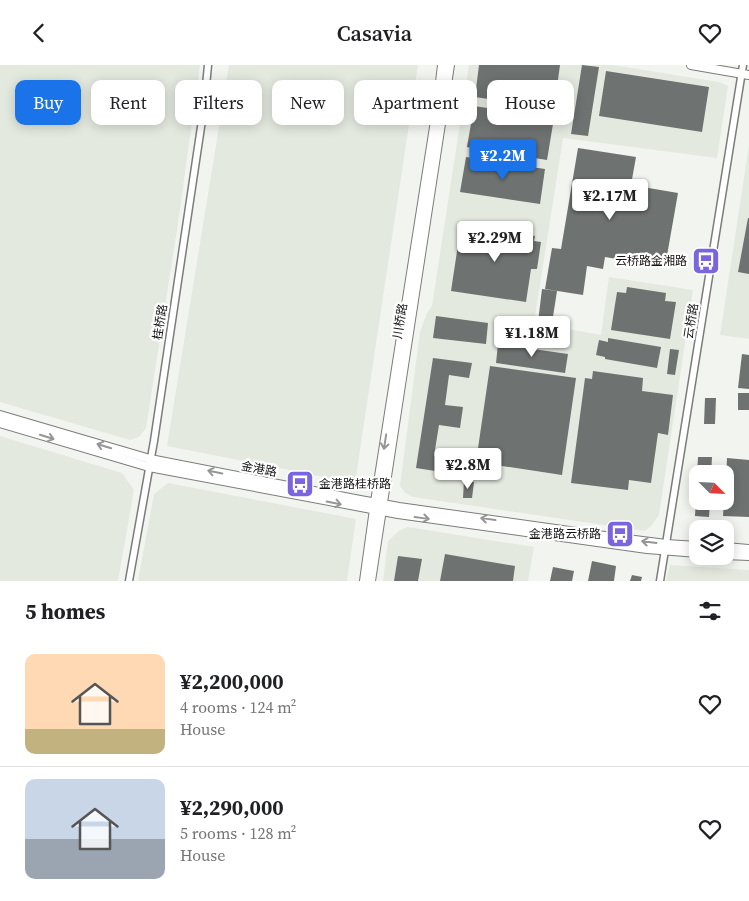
<!DOCTYPE html>
<meta charset="utf-8">
<style>
body{margin:0;font-family:"Source Serif 4","Noto Sans SC",serif;background:#f2f2f2;color:#202124;height:100vh;display:flex;flex-direction:column;font-size:19px;white-space:nowrap}
*{box-sizing:border-box;margin:0}
p{font-size:16px;color:#757577}
.icon{flex:none;width:28px;height:28px;fill:none;stroke:currentColor;stroke-width:2;stroke-linecap:round;stroke-linejoin:round}
.map{position:relative;height:516px;overflow:hidden}
.drawer{display:flex;flex-direction:column;background:#fff;flex:1}
.drawer>*{flex:none}
.top-card{position:absolute;left:15px;top:15px;width:720px;height:45px;display:flex;gap:10px}
.needle{width:32px;rotate:114deg}
.tools{position:absolute;left:689px;top:400px;display:grid;gap:10px}
.tools a{display:grid;place-items:center;width:45px;height:45px;border-radius:10px;background:#fff;box-shadow:0 2px 12px #0003;font-size:25px}
.price{position:absolute;translate:-50% -42px;padding:0 11px;border-radius:5px;background:#fff;color:#222;font-size:16px;line-height:32px;filter:drop-shadow(0 1px 2px #0008)}
.price::after{content:'';position:absolute;left:50%;top:30px;width:15px;height:11px;margin-left:-8px;background:inherit;clip-path:polygon(0 0,100% 0,50% 100%)}
.price.current{background:#1a73e8;color:#fff}
ul{padding:0;list-style:none}
li{display:flex;align-items:center;gap:15px;height:125px;padding:0 25px}
li+li{border-top:1px solid #e0e0e0}
li span{display:grid;place-items:center;flex:none;width:140px;height:100px;border-radius:10px;color:#555}
li>.icon{margin-inline-start:auto}
span .icon{width:60px;height:60px;fill:#fffc;stroke-width:1}
li b{font-size:21px}
h2{display:flex;justify-content:space-between;align-items:center;height:60px;padding:0 25px;font-size:21px}
.tag{padding:0 18px;border-radius:10px;background:#fff;box-shadow:0 2px 12px #0003;font-size:18px;line-height:45px}
.tag.current{background:#1a73e8;color:#fff}
header{display:flex;justify-content:space-between;align-items:center;height:65px;padding:0 25px;background:#fff;font-size:22px;font-weight:600}
.map>svg:first-child{display:block}
.built{fill:#e3e9df}
.building{fill:#6e7270}
.lines{fill:none;stroke-linecap:round;stroke-linejoin:round}
.minor-casing{stroke:#7b7d7a;stroke-width:9}
.tertiary-casing{stroke:#7b7d7a;stroke-width:10}
.minor{stroke:#fff;stroke-width:6}
.tertiary{stroke:#fff;stroke-width:8}
.oneway{stroke:#959695}
.labels{text-anchor:middle;stroke-width:4.5;stroke-linejoin:round;paint-order:stroke}
.poi-label{font-size:12px;fill:#141513;stroke:#fff;text-anchor:end}
.street-label{font-size:12px;fill:#141513;stroke:#fff}
</style>
<header><svg class="icon" aria-label="back" viewBox="0 0 24 24"><path d="M15 5l-7 7 7 7"/></svg>Casavia<svg class="icon" aria-label="heart" viewBox="0 0 24 24"><path d="M12 20l-8-8c-3-5 5-10 8-4 3-6 11-1 8 4z"/></svg></header>
<div class="map">
<svg width="749" height="516" viewBox="0 0 749 516">
<rect width="100%" height="100%" fill="#f2f4f0"/>
<!-- built -->
<path class="built" d="M0,0H200L177,165L146,363L139,372L130,375L0,337Z
M229,0H418L355,418L167,381Z
M469,0H613L719,17L728,21L717,93L563,73L534,258L601,270L609,212L693,225L659,450L651,461L645,466L413,432L405,428L400,421L420,267L427,248L432,241Z
M749,80V274L720,270Z
M0,371L122,408L134,425L118,516H0Z
M168,418L356,454L347,516H138L154,429Z
M408,462L534,482L528,516H383L388,476L399,466Z
M670,500L749,505V516H666Z"/>
<!-- building -->
<path class="building" d="M479,0H560L554,44L475,32Z
M582,0L599,2L588,71L571,69Z
M606,6L709,22L702,67L599,51Z
M474,41L554,53L547,95L467,82Z
M578,83L636,92L631,120L678,128L665,202L605,192L603,204L587,201L583,230L545,224L552,183L561,184Z
M466,92L545,104L540,139L460,127Z
M748,153H749V209L738,207Z
M477,158L500,161V166L535,171L534,176L541,177L537,204H531L526,237L451,226L461,160L476,162Z
M627,222L666,228L665,236L676,237L670,274L611,265L617,227L626,228Z
M542,224L557,226L552,258L538,257Z
M436,251L488,258L486,279L433,273Z
M608,273L661,282L657,303L605,294V292L596,290L599,275L608,277Z
M498,279L568,289L565,308L496,298Z
M670,284L679,285L675,310L667,309Z
M742,289L749,290V324L738,323Z
M433,293L472,298L469,313L449,310L445,340L463,342L460,363L439,360L434,391L456,394L454,409L416,403Z
M490,301L576,313L562,410L476,397Z
M593,306L643,313L642,326L673,330L668,370L658,368L651,418L629,415L628,425L571,418L585,313L592,314Z
M738,328H749V345H738Z
M705,333H716L715,359H704Z
M698,392H712L711,409H697Z
M727,393L749,395V452L723,451L724,436H725Z
M464,416L474,417L472,433H463Z
M696,432H698V436H710L709,452L695,451Z
M445,489L515,501L513,516H440Z
M398,491L422,494L418,516H394Z
M592,496L616,501L614,516H588Z
M553,502L574,506L572,516H550Z
M632,510L642,512L641,516H630Z"/>
<g class="lines">
<!-- minor casing -->
<g class="minor-casing">
<path id="minor" d="M129,516L154,376L204,42L208,0
M660,516L743,0"/>
</g>
<!-- tertiary casing -->
<g class="tertiary-casing">
<path id="tertiary" d="M691,0L749,10
M0,350L150,394L360,435L399,442L619,473L666,479L698,481
M0,358L149,402L398,449L647,484L698,488
M725,482L749,484
M725,490L749,491
M364,516L375,437L437,43L442,0
M371,516L450,0"/>
</g>
<!-- minor -->
<use href="#minor" class="minor"/>
<!-- tertiary -->
<use href="#tertiary" class="tertiary"/>
</g>
<!-- one-way arrows -->
<defs><path id="oneway-shaft" d="M-6 0H5M1.5-3L5.5 0L1.5 3" fill="none" stroke-width="1.6" stroke-linecap="round" stroke-linejoin="round" transform="scale(1.25)"/></defs>
<g class="oneway">
<use href="#oneway-shaft" transform="translate(47 372) rotate(17)"/>
<use href="#oneway-shaft" transform="translate(385 377) rotate(99)"/>
<use href="#oneway-shaft" transform="translate(104 381) rotate(-163)"/>
<use href="#oneway-shaft" transform="translate(215 407) rotate(-169)"/>
<use href="#oneway-shaft" transform="translate(334 438) rotate(11)"/>
<use href="#oneway-shaft" transform="translate(422 453) rotate(8)"/>
<use href="#oneway-shaft" transform="translate(488 454) rotate(-172)"/>
<use href="#oneway-shaft" transform="translate(649 477) rotate(-173)"/>
</g>
<!-- icons -->
<defs>
<g id="bus-square" transform="scale(1.4375)"><rect x="-9" y="-9" width="18" height="18" rx="4" fill="#7a65e0" stroke="#fff"/><path d="M-5-6H5V4H4V6H2V4H-2V6H-4V4H-5ZM-3.5-4V0h7V-4ZM-3.5 1.2v1.5H-2V1.2ZM2 1.2v1.5H3.5V1.2Z" fill="#fff"/></g>
</defs>
<g fill-rule="evenodd">
<use href="#bus-square" x="706" y="196"/>
<use href="#bus-square" x="300" y="419"/>
<use href="#bus-square" x="620" y="469"/>
</g>
<g class="labels">
<!-- poi labels -->
<g class="poi-label">
<text x="687" y="200">云桥路金湘路</text>
<text x="319" y="423" text-anchor="start">金港路桂桥路</text>
<text x="601" y="473">金港路云桥路</text>
</g>
<!-- street labels -->
<g class="street-label">
<text transform="translate(400 256) rotate(-81)" y="4">川桥路</text>
<text transform="translate(691 256) rotate(-81)" y="4">云桥路</text>
<text transform="translate(160 257) rotate(-81)" y="4">桂桥路</text>
<text transform="translate(259 404) rotate(11)" y="4">金港路</text>
</g>
</g>
</svg>
<div class="tools">
<a><svg class="needle" viewBox="-14 -14 28 28"><path d="M0-13l5 13h-10z" fill="#e53935"/><path d="M0 13l5-13h-10z" fill="#757577"/></svg></a>
<a><svg class="icon" aria-label="layers" viewBox="0 0 24 24"><path d="M12 4l9 5-9 5-9-5zM3 14l9 5 9-5"/></svg></a>
</div>
<b class="price current" style="left:503px;top:116px">¥2.2M</b>
<b class="price" style="left:610px;top:156px">¥2.17M</b>
<b class="price" style="left:495px;top:198px">¥2.29M</b>
<b class="price" style="left:532px;top:293px">¥1.18M</b>
<b class="price" style="left:468px;top:425px">¥2.8M</b>
<div class="top-card">
<a class="tag current">Buy</a>
<a class="tag">Rent</a>
<a class="tag">Filters</a>
<a class="tag">New</a>
<a class="tag">Apartment</a>
<a class="tag">House</a>
</div>
</div>
<section class="drawer">
<h2>5 homes<svg class="icon" aria-label="filters" viewBox="0 0 24 24"><path d="M4 7h16M4 17h16"/><circle cx="9" cy="7" r="2"/><circle cx="15" cy="17" r="2"/></svg></h2>
<ul>
<li><span style="background:linear-gradient(#ffd9b3 75%,#c2b280 0)"><svg class="icon" aria-label="home" viewBox="0 0 24 24"><path d="M3 11l9-7 9 7M6 9v11h12V9"/></svg></span><div><b>¥2,200,000</b><p>4 rooms · 124 m²</p><p>House</p></div><svg class="icon" aria-label="heart" viewBox="0 0 24 24"><path d="M12 20l-8-8c-3-5 5-10 8-4 3-6 11-1 8 4z"/></svg></li>
<li><span style="background:linear-gradient(#c9d6e8 60%,#9aa5b1 0)"><svg class="icon" aria-label="home" viewBox="0 0 24 24"><path d="M3 11l9-7 9 7M6 9v11h12V9"/></svg></span><div><b>¥2,290,000</b><p>5 rooms · 128 m²</p><p>House</p></div><svg class="icon" aria-label="heart" viewBox="0 0 24 24"><path d="M12 20l-8-8c-3-5 5-10 8-4 3-6 11-1 8 4z"/></svg></li>
</ul>
</section>
